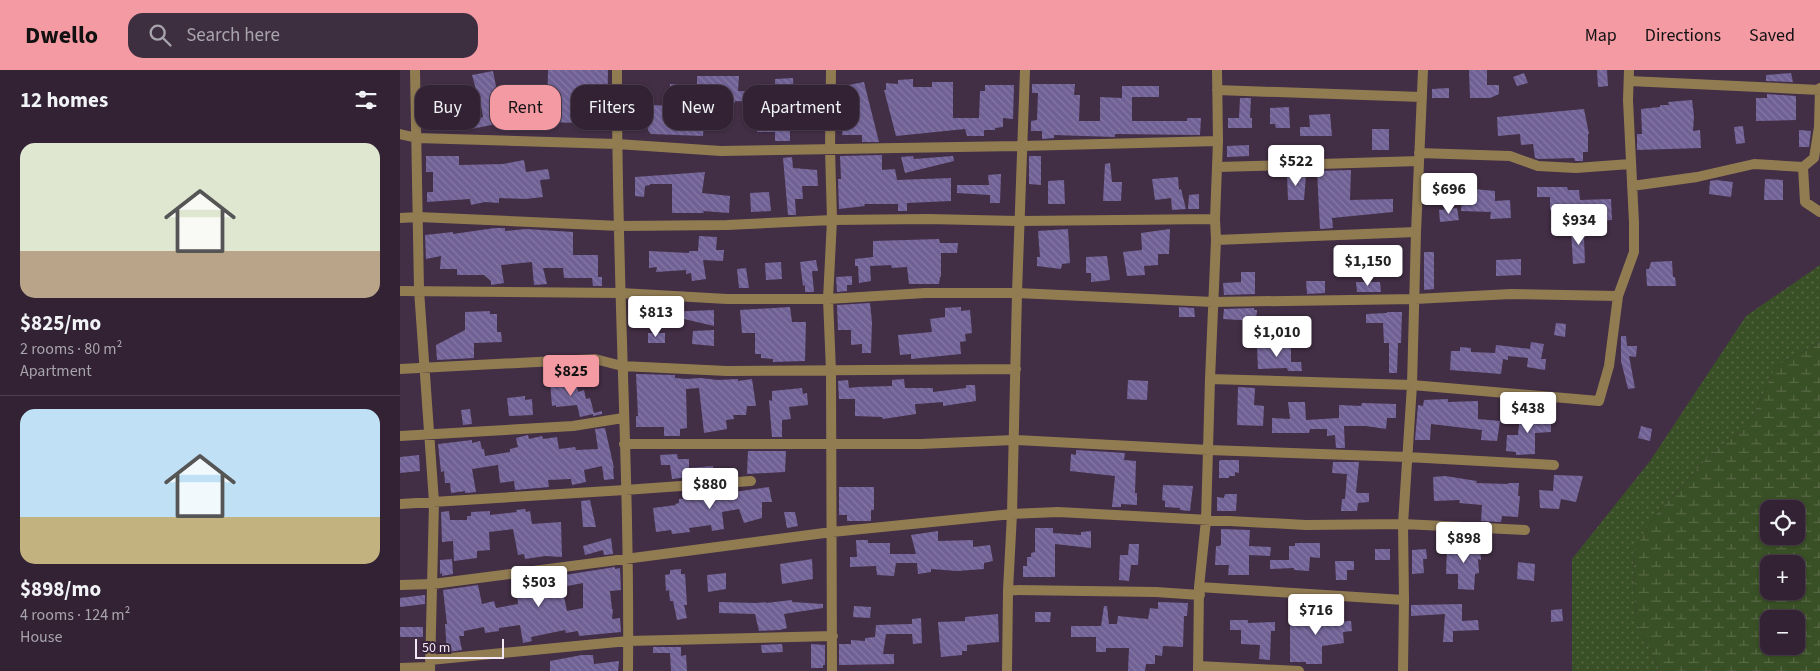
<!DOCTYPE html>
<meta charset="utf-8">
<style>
body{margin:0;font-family:"Source Sans 3",sans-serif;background:#3d2f40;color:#f1f3f6;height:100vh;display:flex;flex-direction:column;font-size:19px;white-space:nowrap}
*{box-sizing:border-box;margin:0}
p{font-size:16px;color:#a8a4ac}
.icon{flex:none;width:28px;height:28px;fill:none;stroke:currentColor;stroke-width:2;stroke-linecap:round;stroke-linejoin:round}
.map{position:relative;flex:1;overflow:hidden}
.sheet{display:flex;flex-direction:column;background:#322234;width:400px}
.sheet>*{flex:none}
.guide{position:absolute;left:15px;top:15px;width:475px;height:45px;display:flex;gap:10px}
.controls{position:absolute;left:1360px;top:430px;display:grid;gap:10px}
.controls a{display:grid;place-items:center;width:45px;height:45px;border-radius:10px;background:#322234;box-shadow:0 1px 4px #0004,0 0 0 1px #4d3f4f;font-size:25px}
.scale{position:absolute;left:15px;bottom:12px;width:89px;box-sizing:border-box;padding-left:5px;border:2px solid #f3e6f5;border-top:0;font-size:14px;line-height:18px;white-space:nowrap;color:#f3e6f5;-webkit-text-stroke:4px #37243b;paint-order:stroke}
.price{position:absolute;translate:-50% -42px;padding:0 11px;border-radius:5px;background:#fff;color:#222;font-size:16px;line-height:32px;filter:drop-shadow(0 1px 2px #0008)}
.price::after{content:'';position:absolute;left:50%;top:30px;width:15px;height:11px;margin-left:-8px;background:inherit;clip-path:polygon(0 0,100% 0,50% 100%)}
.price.current{background:#f49aa3;color:#111}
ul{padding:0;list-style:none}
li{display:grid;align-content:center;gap:10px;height:265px;padding:0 20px}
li+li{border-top:1px solid #4d3f4f}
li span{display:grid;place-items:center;height:155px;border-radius:15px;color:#555}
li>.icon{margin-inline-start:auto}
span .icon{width:90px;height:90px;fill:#fffc;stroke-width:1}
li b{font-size:21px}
h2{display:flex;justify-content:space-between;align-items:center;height:60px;padding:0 20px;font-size:21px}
.chip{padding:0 18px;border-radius:15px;background:#322234;box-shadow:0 1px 4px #0004,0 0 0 1px #4d3f4f;font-size:18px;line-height:45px}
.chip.current{background:#f49aa3;color:#111}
header{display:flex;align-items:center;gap:30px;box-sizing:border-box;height:70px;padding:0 25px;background:#f49aa3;color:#111}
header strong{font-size:24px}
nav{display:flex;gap:28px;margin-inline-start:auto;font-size:18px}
.search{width:350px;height:45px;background:#3d2f40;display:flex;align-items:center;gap:12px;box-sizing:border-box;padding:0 18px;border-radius:15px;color:#a8a4ac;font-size:19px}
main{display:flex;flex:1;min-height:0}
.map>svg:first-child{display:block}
.grass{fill:url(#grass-dots)}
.wetland{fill:url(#wetland-marsh);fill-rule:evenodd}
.building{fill:url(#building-back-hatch);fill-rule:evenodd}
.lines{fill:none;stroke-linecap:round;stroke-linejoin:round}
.street{stroke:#917c52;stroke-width:10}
</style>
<header>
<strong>Dwello</strong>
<div class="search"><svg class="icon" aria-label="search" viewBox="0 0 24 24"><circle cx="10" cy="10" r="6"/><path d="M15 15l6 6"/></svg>Search here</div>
<nav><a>Map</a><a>Directions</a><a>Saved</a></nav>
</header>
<main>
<section class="sheet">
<h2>12 homes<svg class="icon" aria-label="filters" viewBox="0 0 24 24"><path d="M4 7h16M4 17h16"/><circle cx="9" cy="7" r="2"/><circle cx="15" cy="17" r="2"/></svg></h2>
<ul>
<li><span style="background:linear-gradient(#dfe7d0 70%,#b9a48a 0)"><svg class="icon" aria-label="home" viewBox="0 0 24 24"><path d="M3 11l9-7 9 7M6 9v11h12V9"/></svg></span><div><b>$825/mo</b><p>2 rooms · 80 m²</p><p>Apartment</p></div></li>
<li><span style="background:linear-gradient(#bfe0f5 70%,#c2b280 0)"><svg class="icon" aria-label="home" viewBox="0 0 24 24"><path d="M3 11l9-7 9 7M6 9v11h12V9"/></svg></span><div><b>$898/mo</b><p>4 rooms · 124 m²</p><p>House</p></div></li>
</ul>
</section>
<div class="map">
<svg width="1420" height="601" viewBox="0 0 1420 601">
<defs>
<pattern id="grass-dots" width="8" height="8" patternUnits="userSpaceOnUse" patternTransform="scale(1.25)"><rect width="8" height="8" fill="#394f25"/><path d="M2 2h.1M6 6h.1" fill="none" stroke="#566845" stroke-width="1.8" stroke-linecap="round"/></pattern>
<pattern id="wetland-marsh" width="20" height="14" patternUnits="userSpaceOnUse" patternTransform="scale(1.25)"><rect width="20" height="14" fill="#394f25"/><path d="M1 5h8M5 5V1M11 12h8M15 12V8" fill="none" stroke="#566845"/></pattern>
<pattern id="building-back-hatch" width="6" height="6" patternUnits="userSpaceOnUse" patternTransform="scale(1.25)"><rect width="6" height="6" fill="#706195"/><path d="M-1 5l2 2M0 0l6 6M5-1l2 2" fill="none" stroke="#8578a4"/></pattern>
</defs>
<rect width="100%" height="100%" fill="#422e45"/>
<!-- grass -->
<path class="grass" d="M1420,195V272L1376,296L1348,356L1309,386L1252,449L1233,483L1236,550L1260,601H1172V489L1250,391L1346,246Z"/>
<!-- wetland -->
<path class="wetland" d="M1420,272V601H1260L1236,550L1233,483L1252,449L1309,386L1348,356L1376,296ZM1369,439H1396V466H1369ZM1369,494H1396V521H1369ZM1369,549H1396V576H1369Z"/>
<!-- building -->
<path class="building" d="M148,0H208L207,54L147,52Z
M1069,0H1087V15H1099V24L1090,28H1070Z
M1197,0H1207L1208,16L1198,17Z
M93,1L99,32L127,25V27H130V36L117,37L119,46L101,49L102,53L66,60L64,52L83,47L79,23H77L72,5Z
M1124,3L1128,13L1117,16L1113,7Z
M1391,3L1393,12L1366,11V5Z
M297,6H339L338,21L363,22V19H375V9L393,8L395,56H390V71H375V62H357L358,41H354L355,32L335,31V33H305L303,66L251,64L248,60L245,48L247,41L253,35L269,36L270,14H297Z
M513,9V17H532V12H553V48H579L580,21H585V15H614L613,49L603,48V57L595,58V60H584V66H567L565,59L496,66L484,20H486V13L498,14V10Z
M464,12L479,72H462V65H442L445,43L444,16Z
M632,14H675L674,25H680L679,51H700V27L722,28V16H759V27H732V51H787V48H801L800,65L715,64V67L654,65V68L642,69V61H631V51L637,50L638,23H632Z
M1049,18V28H1032V19Z
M45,22V38L62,35L65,50L50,53L49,49L42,51L41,47L23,44L26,42L27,35L26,23Z
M1367,24L1396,26V50L1356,51V28H1367Z
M840,28H851L850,48H852V58H828V48H839Z
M1292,30L1294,46L1293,61L1300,60L1301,78L1237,80V64H1242L1241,39L1260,37V35H1269L1268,32Z
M889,37L890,58H876L875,54H870V38Z
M1184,39L1189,64H1188V82H1183V91H1175L1174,88L1139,89L1135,88L1133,74L1121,75L1120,64L1098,66L1097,47Z
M930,44L932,66H900V57H910L909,45Z
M1343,56L1345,73L1336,74L1334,57Z
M972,59H989V80H972Z
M1399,60L1411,61L1409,77H1399Z
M849,75V86L827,87V76Z
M482,85V100L495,99L497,110L551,108V131L507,133V141H498V134H464L465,136L439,139L438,109H441L440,86Z
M26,86H59V95L103,94L124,90L126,102L148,99L150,109L140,110L143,127L125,129L99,128V133L85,132L71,135L70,129L27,132V122H33V102H26Z
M513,86L514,89L553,86L554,91L505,103L501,87Z
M629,86H641V115L629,114Z
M392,87L393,98L417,100L418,116H402L403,129H395L396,145H388L383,88Z
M710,93L712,112H722L721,131H703L705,94Z
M951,100L950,130L993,129V142L932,148L933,158L920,159L917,101Z
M305,102L302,123L330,126L329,143L303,141L304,143H272V114H250V115L245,116L244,127L235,126V107Z
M601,104L600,133H590V125L557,123V115H589L588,105Z
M887,104L906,105L904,130H888Z
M778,107L779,120L781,119L786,139L772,140L771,128L755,130L752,109Z
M1365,109L1383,110V130H1364Z
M664,110L665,134H648V111Z
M1316,110L1333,112L1331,127L1309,124L1310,111Z
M1137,117H1167L1168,120H1179L1180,130L1211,129L1212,150L1193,151V156H1179L1178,141L1150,140V127H1137Z
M1063,118L1095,121V131L1110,130L1111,148L1090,149L1091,142L1061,141Z
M369,122L371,141L351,142L350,123Z
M799,124V139H788L789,125Z
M1057,138L1059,150L1040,152L1039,140Z
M95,158H105V161L126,159L173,162V185H198V207H202V216H193L192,208H164L163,198H143L147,214L134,215L132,192L101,195L104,213L91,215V211L84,205H57V199H40L41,186L26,189L25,165L53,162V164Z
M668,159L670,193L662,194L661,199L637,196V187H640L638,161Z
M770,159L769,184H758V195L744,196L745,205L727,206L723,182L742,180L741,163Z
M1171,160H1191L1184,168L1185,193L1173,194Z
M299,166L317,167L316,180H324L323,191L303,190L306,209L292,211L291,203L286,204V200L256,202L257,197L249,198V181L289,183V181H298Z
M539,169L540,173H558L557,183H541V207H540L539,214H509L507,197L492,198L491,195L470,196L471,211L459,213L458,196H455V189L473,187V171Z
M1024,182H1034V219L1024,220Z
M707,186L710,210L691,212V203H686V187Z
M1121,189V205L1096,206V190Z
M416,190L418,201H412L414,222H405V215L403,216L400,192Z
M1272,191L1273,207H1275L1276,216H1247L1246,199H1249L1251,192Z
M381,192L382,209L366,210L365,193Z
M346,198L349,218H339L337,199Z
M841,202H855V224L824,225L823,213L841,212Z
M452,206V215H447V221L437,222L436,207Z
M906,211H925V223L907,224Z
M956,212H980L981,222H957Z
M470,233L472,252L471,283H462V274L451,275V260H438L437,235Z
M390,237L392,252H406L405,291L373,292V289L361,288V284H355V263H342L340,240Z
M561,237V241L570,240L572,263L565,264L566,271L560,272L561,284L511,289V284L500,285L498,265L532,262L530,249L545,247V238Z
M779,237L794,238L795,247H779Z
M854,238V240H857L856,251L823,249L824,239Z
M314,240V256L267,245V242Z
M90,241V244H97V262H101L102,272L74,273V288L37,290L36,275L65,260V242Z
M987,242H1002L1001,273H998L997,303H989V273H984L983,253H966V244L987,243Z
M1156,253L1166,254L1165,267L1154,265Z
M314,260V276L292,274L293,261Z
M248,263H265V273H248Z
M1221,266H1226L1227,276H1237L1236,287L1229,286L1235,318L1228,319L1221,291Z
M1131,272L1144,274L1141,289H1146L1145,300L1127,297L1128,288L1108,286V290L1103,289L1101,304L1050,300L1051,281H1060V277L1071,278V282L1095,283L1096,275L1130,279Z
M879,275V277H891V292H901L902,301H888L887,298L858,299L857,276Z
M236,304L275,305V308L287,309L300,308L318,310L338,309V311L352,309L356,336H347L346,345H333L334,349L326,350L327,359L304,363L299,318L286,319L287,358L280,359V366H264V357H236V346H238Z
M176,309L178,322L184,320L186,329L190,328L194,343L202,341V344L193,346V344L180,347L177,335L156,337V335L152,336L150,312Z
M504,309L505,318H533V322L566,318V315H575L576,331L543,336V332L517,334H515L516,344L483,349L482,347L455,346V329H439L438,311L448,310L449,318L457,317L492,316V310Z
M728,310L748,311L747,330L727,329Z
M838,317L855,318L854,335L864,336L863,356L837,355Z
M402,318L403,324L407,323L408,335L389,337L391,349L382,350V367H372L369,330L372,331V321Z
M125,326V330L132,329L133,345L109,346L107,328Z
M1048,329V332L1078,331V349L1100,351L1097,371L1081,370L1082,360L1031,354L1030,370H1015L1018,335L1023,336L1024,330Z
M888,332H905L906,350L939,348V335L961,336L962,333L996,334V348H987L986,359L966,356H944L945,378H936L935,365L927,366V359H910L909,363H872V348L890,349Z
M1130,334L1140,335L1138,352L1151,353V362L1135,363V384L1116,385V382L1106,381L1107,365H1118L1119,354L1129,355Z
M70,339L72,354L63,355L61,340Z
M1241,356L1252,359L1250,371L1238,368Z
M205,358L214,398H213L214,409L204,410L202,396L184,400L186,412L172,415L171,409L148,410L149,417L115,420L114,411L100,413L98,395L72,399L76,422L65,423V421L51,423L50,413H45L44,401L41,402L38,374L72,370V373L80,371L82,379H84L85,386L110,382V379L118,377L116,368L128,365L129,369L142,366L143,369L157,367L159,379L175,377L176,380L198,379L195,359Z
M676,380L725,383L724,390L736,391L735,423H737V435L721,434V437H712L715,406L670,401L671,384L676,385Z
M348,381H386L385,402L347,404Z
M277,384L278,389H289V398L313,396L314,404L301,405V408L288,409V407L272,409L270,395H261L260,385Z
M19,385L20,401L0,403V387Z
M820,390H839V403L835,402V406H829V408H819V392Z
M933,392H959L956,422L958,423H969V432L958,433L957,441H941L942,429H945L947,404L932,403Z
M1154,405L1183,406L1176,432L1161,429L1159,439L1140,438L1139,420L1153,421Z
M1045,406L1077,411L1076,413L1108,414V413H1119L1118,426H1120L1118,447L1102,446L1101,452L1081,451L1082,435L1059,433L1060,430L1034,431L1033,407Z
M763,415L793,416L790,441L780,440V438L765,437V431L762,430Z
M369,417L372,432H362V448L344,453L339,439L322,442L324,459L312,461L311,455L289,458L290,462L272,464L271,460L256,462L253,438L276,435L275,434L279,433V429L291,428L290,422L319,420L320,424Z
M439,417H474V440H471V451H447V445H439Z
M825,424H837L836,441H817V427L824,428Z
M190,430L196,457H183L181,431Z
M125,439L126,442L130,441L132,454L161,452L162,487L145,486L125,489L124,484L118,485L113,459L89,462L90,480L77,481V488L54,491L53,471L42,472L41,442L49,441L50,450H67V446H71V442L90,441V445L117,442L116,440Z
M384,442H395L398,456L387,458Z
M635,458H653V463L681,465V462L691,461V478L655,474V507H623V496H627V487H631V483L635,482Z
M821,459L850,460L849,476L871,477L870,486L849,485V505H828L829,495H815L816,476H820L821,474Z
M538,461V471L573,470V477L590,475L593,491L584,493V499L557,501L531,499V502L518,504L517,493H496L494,506L477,505L476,496L450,497V487H457L456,470H468V473H490V484H516L511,465Z
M211,468L213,484L204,485L203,480L185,485L183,476Z
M895,473H920V488L910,487L909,501L894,500V498L870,499V490H889V476H895Z
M729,474H739L738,495H731L729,511L719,510L720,485H728Z
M1080,475L1081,490L1078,489L1079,503L1075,504L1074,520L1058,519V504H1046L1047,476Z
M975,479H990V490H975Z
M1026,479L1027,489H1023L1024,503L1012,504V480Z
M52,489L53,504L42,506V503L40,504V490Z
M412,489L413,509L382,514L380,494Z
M935,491H954V500H947V510H936Z
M1118,492L1135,494L1134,511L1117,509Z
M215,497V499L220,498L221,520L210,521L212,539H213L212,549L220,548L221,562L179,566L178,561L166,563L165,560L131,567L132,571L123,573L120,555L99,558V561L85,563L84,557L64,561V566H59L62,580L47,582L45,554H47L43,520L78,515L82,534L94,531L96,538L118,534L117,523L143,521L141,507L151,506L152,507ZM183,513V538L167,541L162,517Z
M281,499V504H285L287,535H284L287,548L277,550L273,531H270L269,520L266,521L265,505L270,504V500Z
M326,503V519L308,522L307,505Z
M25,525V534L0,537V528Z
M392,530V532L423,534V538L384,544L387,558L380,560L359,561L355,544L319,543V532L356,533L366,532V533Z
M758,532L788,533L787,546H784L783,577L763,576L762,586L755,585V594H746L745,601H728L729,578H706V582H696V567H671V556H701L704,536H707L709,554H717L718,546L748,549L750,538L758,539Z
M1062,534V551L1078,550L1079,560L1053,561V572H1043L1045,544L1011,546V535Z
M454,536L471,537L470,548L453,547Z
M932,538L933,552L951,551L952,561L943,562L944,573L922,576V594H906V592H890V553H905L904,549L912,548L911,541Z
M1162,539L1163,551L1151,552V540Z
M635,542H651L650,552H635Z
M598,544L599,572L567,575V581H562V585L541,587L538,552L565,551V547Z
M521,548L522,573L513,574L512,564H486L483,584H494V594L439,595V574H451V570L465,571V568L475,567L476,555L512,554V549Z
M830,550H848V553L875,552V561H871L870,590L859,589L860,575L841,574V560H830Z
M0,557H23V567H0Z
M382,574L383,582L362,583L361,575Z
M411,574L425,575V595H423V598H411Z
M253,577H281V586L286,585L287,601H271L270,583H253Z
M182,585H193L194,594L219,591L218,601H150V591Z"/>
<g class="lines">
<!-- street -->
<path class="street" d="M15,0L19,220L34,432L30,601
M217,0C216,200 230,401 228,601
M431,0L430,79L432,150L428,229L431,301L432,601
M1229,11L1420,20
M1420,18L1419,57L1414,88L1403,97L1405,132L1420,142
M817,20L1022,27
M0,64L17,68L217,74L321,81L622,76L818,71
M1019,83L1110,86L1138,96L1176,98L1230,94
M818,97L1019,91
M1232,116L1297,107L1354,94L1403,97
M0,148L18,147L220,156L327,155L432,150L528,149L620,151L815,149
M816,170L1016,162
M0,221L221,223L327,229H428L525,223H617L813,232L1015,229L1111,224L1218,226
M0,299L195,289L222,296L327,301L616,299
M810,309L1012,315L1199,331L1209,296L1218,226L1234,182V153L1228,30L1229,0
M0,366L173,356L223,348
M224,374H521L614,370L809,380L1007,387L1154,395
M0,434L225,420L351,411
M0,515L33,514L432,462L612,444L658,442L906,455L1003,454L1125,460
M799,517L1004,530
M608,520L756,522L800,525
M30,590L228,571L433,566
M798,596L899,601
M0,598L30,597
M607,601L608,520L612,444L617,223L625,0
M798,601L799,517L806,450L810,309L816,170L815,149L818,71L817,0
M1003,601L1004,530L1003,454L1012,315L1016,162L1023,0"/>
</g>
</svg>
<div class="controls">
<a><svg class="icon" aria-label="locate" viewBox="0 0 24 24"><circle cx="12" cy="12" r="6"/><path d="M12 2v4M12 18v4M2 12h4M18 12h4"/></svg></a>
<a>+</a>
<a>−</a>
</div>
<div class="scale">50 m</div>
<b class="price" style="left:896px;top:117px">$522</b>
<b class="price" style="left:1049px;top:145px">$696</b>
<b class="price" style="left:1179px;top:176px">$934</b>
<b class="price" style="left:968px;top:217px">$1,150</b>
<b class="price" style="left:256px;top:268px">$813</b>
<b class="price" style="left:877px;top:288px">$1,010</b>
<b class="price current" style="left:171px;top:327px">$825</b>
<b class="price" style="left:1128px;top:364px">$438</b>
<b class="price" style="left:310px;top:440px">$880</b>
<b class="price" style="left:1064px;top:494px">$898</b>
<b class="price" style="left:139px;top:538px">$503</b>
<b class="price" style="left:916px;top:566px">$716</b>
<div class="guide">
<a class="chip">Buy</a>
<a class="chip current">Rent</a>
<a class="chip">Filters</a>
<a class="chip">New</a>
<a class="chip">Apartment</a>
</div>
</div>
</main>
